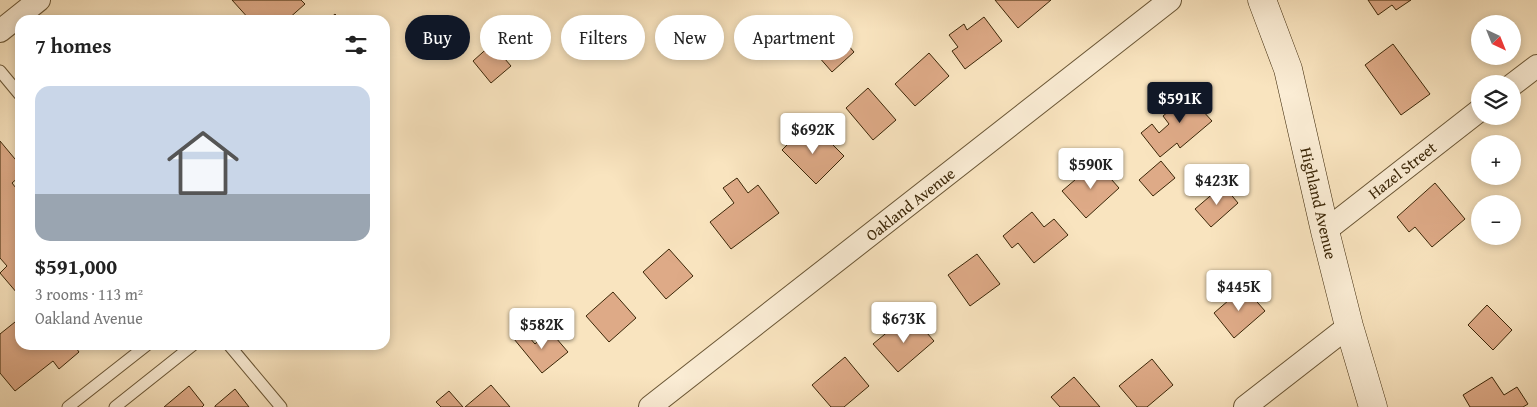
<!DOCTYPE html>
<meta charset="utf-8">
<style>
body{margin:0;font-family:"Gentium Book Plus",serif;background:#f6f6f6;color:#222;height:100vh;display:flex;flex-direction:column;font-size:19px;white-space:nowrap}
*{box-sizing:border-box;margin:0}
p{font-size:16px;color:#767676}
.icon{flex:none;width:28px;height:28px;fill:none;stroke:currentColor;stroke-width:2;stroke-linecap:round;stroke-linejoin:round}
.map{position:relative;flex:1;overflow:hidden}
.drawer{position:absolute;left:15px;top:15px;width:375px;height:335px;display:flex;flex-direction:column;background:#fff;border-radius:15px;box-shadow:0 2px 8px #0003}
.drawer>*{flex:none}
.guide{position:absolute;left:405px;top:15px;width:475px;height:45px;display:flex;gap:10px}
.needle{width:32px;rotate:137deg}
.fabs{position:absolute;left:1471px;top:15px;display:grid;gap:10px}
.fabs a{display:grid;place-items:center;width:50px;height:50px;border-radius:50%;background:#fff;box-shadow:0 2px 8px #0003;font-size:25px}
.price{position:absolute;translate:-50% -42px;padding:0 11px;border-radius:5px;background:#fff;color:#222;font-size:16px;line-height:32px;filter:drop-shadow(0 1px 2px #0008)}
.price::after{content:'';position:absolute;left:50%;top:30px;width:15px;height:11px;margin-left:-8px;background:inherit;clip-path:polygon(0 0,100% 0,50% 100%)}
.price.selected{background:#111827;color:#fff}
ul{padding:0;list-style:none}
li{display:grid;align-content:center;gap:10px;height:265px;padding:0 20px}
li span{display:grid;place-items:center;height:155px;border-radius:15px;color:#555}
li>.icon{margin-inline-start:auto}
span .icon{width:90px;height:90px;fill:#fffc;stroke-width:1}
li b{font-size:21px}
h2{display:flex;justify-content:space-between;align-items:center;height:60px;padding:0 20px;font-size:21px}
.pill{padding:0 18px;border-radius:22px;background:#fff;box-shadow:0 2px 8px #0003;font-size:18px;line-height:45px}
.pill.selected{background:#111827;color:#fff}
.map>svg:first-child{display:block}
.building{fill:#deaa87;stroke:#3b2607}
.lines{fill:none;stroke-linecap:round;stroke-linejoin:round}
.service-casing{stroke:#6a5635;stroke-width:13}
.minor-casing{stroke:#6a5635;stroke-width:24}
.secondary-casing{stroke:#3b2607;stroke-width:29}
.service{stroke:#fbedd5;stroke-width:11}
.minor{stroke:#fbedd5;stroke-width:22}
.secondary{stroke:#fbedd5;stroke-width:28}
.labels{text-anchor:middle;stroke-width:4;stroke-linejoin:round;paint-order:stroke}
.street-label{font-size:16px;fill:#3b2607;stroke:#fbedd5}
</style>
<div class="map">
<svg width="1537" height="407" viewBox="0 0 1537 407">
<rect width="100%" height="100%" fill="#f9e4bf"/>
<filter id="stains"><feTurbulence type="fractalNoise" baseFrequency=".004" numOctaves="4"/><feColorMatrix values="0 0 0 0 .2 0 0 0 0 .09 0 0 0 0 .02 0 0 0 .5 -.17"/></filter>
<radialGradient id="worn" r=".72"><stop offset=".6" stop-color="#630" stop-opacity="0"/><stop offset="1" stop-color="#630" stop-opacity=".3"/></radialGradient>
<!-- building -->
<path class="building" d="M232,0H301L305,4L287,20H250Z
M995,0H1051L1018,28Z
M1368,0H1411L1396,10L1392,5L1378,15Z
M335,14L341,20H328Z
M984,17L1002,41L965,69L952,51L958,47L949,35L964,24L967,30Z
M833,28L854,52L832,72L811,48Z
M492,44L511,66L491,83L473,61Z
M1393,44L1430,94L1401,115L1365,65Z
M929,53L949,76L915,106L895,84Z
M868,88L896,120L873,140L846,108Z
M1197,88L1210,103L1202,110L1212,121L1180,148L1177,143L1160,157L1141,133L1152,124L1159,133L1169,124L1163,116Z
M801,131L811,141L820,132L844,156L816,184L782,150Z
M0,141L20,165V176L12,183L20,193V290L17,293L0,273L7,266L0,258Z
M1161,161L1175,178L1153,196L1139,180Z
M1096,162L1119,188L1086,218L1062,191Z
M737,178L748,193L758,185L779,213L731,249L710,222L734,203L723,188Z
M1435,183L1465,219L1432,247L1415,227L1409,232L1397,217Z
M1223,185L1238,203L1211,227L1195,209Z
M1032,212L1044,227L1054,219L1068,235L1034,263L1018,243L1012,248L1003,236Z
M669,249L693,276L666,299L643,272Z
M977,254L1000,284L970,306L948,275Z
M1244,287L1265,311L1234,338L1214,313Z
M613,292L636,318L609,342L586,316Z
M1487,305L1512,330L1493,350L1468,325Z
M912,316L934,341L898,372L873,344L896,325L899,328Z
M20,318V345H74L79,352L59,369L53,361L15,391L0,373V334Z
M524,331L535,344L550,331L568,352L542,373L514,339Z
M845,357L869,386L844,407H831L812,385Z
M1152,359L1173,385L1147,407H1137L1119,386Z
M1074,377L1100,407H1060L1051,397Z
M1492,377L1504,395L1517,387L1528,404L1523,407H1470L1463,395Z
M491,385L510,407H465Z
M189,386L204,405L202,407H164Z
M235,389L249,407H215V406Z
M449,391L463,407H441L436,402Z"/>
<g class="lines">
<!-- service casing -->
<g class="service-casing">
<path id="service" d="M0,71L20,95
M229,345L281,407
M68,407L147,345
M115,407L193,345"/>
</g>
<!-- minor casing -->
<g class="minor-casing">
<path id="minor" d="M0,31L39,0
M1512,85L1537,66
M1325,231L1480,110
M650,407L1170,0
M1245,407L1349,326"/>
</g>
<!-- secondary casing -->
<g class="secondary-casing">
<path id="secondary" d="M1262,0L1288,69L1325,231L1349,326L1373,407"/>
</g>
<!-- service -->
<use href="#service" class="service"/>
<!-- minor -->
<use href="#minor" class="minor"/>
<!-- secondary -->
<use href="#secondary" class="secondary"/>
</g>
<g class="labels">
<!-- street labels -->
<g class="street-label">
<text transform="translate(1402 170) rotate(-38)" y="6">Hazel Street</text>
<text transform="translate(1319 203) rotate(77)" y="6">Highland Avenue</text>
<text transform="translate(910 204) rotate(-38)" y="6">Oakland Avenue</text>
</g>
</g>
<rect width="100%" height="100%" filter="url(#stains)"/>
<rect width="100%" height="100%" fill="url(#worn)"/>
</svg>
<div class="fabs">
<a><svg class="needle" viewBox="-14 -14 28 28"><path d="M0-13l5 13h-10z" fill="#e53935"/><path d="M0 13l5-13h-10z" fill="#767676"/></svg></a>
<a><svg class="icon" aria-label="layers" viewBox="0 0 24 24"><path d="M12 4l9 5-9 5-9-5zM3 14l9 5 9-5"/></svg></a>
<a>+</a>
<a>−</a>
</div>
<b class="price selected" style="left:1180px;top:124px">$591K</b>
<b class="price" style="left:813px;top:155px">$692K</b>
<b class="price" style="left:1091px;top:190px">$590K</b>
<b class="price" style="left:1217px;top:206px">$423K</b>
<b class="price" style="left:1239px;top:312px">$445K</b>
<b class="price" style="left:904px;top:344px">$673K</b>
<b class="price" style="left:542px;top:350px">$582K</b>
<div class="guide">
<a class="pill selected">Buy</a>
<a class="pill">Rent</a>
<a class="pill">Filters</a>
<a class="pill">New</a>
<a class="pill">Apartment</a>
</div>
<section class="drawer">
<h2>7 homes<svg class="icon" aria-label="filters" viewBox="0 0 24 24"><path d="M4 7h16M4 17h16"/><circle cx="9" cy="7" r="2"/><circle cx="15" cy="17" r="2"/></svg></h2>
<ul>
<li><span style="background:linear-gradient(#c9d6e8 70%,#9aa5b1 0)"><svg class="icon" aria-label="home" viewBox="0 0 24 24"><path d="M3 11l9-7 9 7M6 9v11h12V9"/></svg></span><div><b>$591,000</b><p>3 rooms · 113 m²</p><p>Oakland Avenue</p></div></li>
</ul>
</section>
</div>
